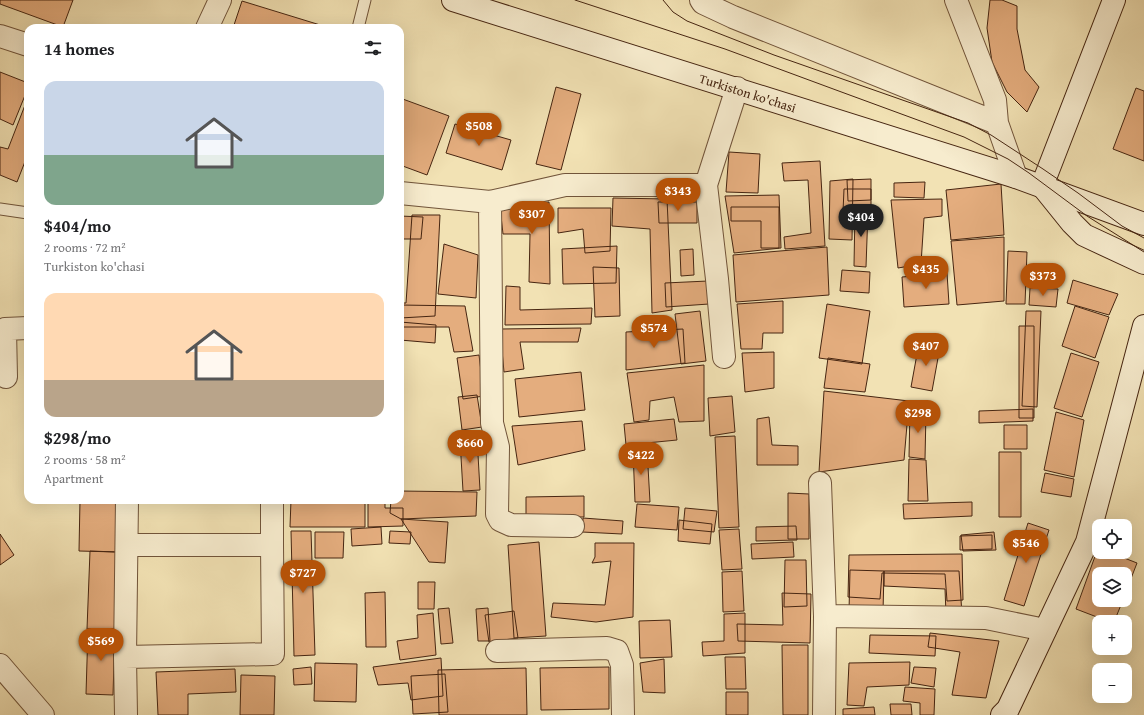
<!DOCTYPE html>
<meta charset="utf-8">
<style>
body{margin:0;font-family:"Gentium Book Plus",serif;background:#f6f6f6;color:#202124;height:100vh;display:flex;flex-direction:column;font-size:15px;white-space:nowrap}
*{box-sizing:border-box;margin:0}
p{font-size:13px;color:#757577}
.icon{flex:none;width:22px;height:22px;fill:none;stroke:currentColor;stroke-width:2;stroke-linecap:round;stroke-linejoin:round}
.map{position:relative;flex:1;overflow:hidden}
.drawer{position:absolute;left:24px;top:24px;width:380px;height:480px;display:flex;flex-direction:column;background:#fff;border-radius:12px;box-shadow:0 4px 16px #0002}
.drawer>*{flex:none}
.controls{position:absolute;left:1092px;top:519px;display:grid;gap:8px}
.controls a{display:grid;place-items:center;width:40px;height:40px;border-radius:8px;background:#fff;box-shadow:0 4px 16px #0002;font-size:20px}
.price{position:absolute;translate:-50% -34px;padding:0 9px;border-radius:14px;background:#b45309;color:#fff;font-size:13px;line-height:26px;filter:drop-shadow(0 1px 2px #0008)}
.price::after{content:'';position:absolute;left:50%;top:24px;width:12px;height:9px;margin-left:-6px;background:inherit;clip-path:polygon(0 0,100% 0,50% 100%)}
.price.active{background:#222;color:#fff}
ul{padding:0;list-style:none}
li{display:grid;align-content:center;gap:8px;height:212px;padding:0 20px}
li span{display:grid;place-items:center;height:124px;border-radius:12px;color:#555}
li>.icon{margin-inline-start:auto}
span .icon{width:72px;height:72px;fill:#fffc;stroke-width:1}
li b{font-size:17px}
h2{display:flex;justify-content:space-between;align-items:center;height:48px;padding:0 20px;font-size:17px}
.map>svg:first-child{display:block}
.building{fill:#e4ad7e;stroke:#462511}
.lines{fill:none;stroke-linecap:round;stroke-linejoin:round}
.lane-casing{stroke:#71543a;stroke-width:13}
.street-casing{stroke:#71543a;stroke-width:24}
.secondary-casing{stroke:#462511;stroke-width:24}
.lane{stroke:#f7ecce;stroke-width:11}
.street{stroke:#f7ecce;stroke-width:22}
.secondary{stroke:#f7ecce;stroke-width:22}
.tram{stroke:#462511;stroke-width:1}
.labels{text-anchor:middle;stroke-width:3;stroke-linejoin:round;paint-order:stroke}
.street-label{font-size:13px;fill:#462511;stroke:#f7ecce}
</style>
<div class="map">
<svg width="1144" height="715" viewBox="0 0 1144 715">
<rect width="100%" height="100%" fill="#f2e2b4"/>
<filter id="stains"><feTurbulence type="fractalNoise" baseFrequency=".005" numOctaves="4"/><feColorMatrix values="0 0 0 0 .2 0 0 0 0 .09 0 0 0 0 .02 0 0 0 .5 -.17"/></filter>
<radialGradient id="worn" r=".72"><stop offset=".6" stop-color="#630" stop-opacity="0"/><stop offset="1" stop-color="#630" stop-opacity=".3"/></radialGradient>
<!-- building -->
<path class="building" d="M0,0H73L63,27L0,4Z
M990,0H1002L1017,6V29L1025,70L1039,87L1027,112L1007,92L992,62L987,28Z
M242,1L330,28H233Z
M0,72L28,83V88L13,125L0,119Z
M556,87L581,94L561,170L536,164Z
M1136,88L1144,91V161L1113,149Z
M400,98L449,116L427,175L400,165Z
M27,100H28V154L17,182L0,175V147L8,149Z
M455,124L511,140L502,170L446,153Z
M729,152L760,154L758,193L726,192Z
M820,161L825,246L785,249L784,237L811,233L808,180L784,181L782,163Z
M853,179L852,240L829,239L830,181Z
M871,179V200L848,201L847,180Z
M925,182L924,198L894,197V183Z
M1001,184L1004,235L951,240L946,190Z
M844,189H871V212H843Z
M779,195L781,248L734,253L725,196Z
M613,198L667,199L672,310L652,313L650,229L612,226Z
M942,199V216L924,218L921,264L898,268L891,200Z
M549,202L550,284L529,282L530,234H503L500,207Z
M658,202H697V223H659Z
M731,207H779V248H761V221H731Z
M558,208H611L610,251L585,253L583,229L558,233Z
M855,210L868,211L866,267L854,266Z
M412,215H440L435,316L400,318V303H406Z
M400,216L423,217L421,239H400Z
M1004,237V301L957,305L951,241Z
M444,244L478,255L476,298L438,294Z
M617,246L616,283L563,284L562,249Z
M827,247L829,295L736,302L733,255Z
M693,249L694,275L681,276L680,250Z
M1008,251L1027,252L1025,304H1006Z
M593,267L619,268L620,316L595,317Z
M842,270L870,272L869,293L840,291Z
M947,273L949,304L904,307L902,277Z
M1073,280L1118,294L1109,315L1067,303Z
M708,281L709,304L666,307L665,283Z
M506,286L520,287V310L592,308L591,324L505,325Z
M1030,288L1058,289L1056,307L1029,305Z
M783,301V333H763L762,349H741L737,304Z
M827,304L870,311L862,364L819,358Z
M400,305L465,306L473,351L454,352L449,327H400Z
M1075,306L1109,317L1095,358L1062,346Z
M700,311L706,361L681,364L675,314Z
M1026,311H1041L1037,407L1022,406Z
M400,322L436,325L435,343L400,340Z
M1019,326H1034V418H1019Z
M581,328L578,342H520L524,369L504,372L500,329Z
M683,329L685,363L626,370V332Z
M919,343L940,347L932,391L911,387Z
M774,352V388L745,392L742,353Z
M1071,353L1099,362L1082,417L1054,408Z
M479,355L484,396L463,399L457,358Z
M828,358L870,364L865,392L824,388Z
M704,365V421L679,422L674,397L650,401L649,420L634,422L627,373Z
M581,372L585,410L519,417L515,379Z
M824,391L909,401L904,460L819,472Z
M477,395L482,427L462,430L458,397Z
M732,396L735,432L710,436L708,398Z
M1033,409V421L979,423V411Z
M910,410L926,412L925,459L909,457Z
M1056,412L1084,420L1074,477L1044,470Z
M769,417L772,445L798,446V465H757V419Z
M674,419L677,440L626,445L624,424Z
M582,421L585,450L518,465L512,426Z
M1004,425H1027V449H1004Z
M735,436L739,527L719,528L715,437Z
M477,437L480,490L463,491L460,440Z
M647,449L650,502H635L633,450Z
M400,450H403L402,470H400Z
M999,452H1021V517H999Z
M909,459L926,460L928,501H908Z
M1045,473L1074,479L1071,497L1041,492Z
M400,491L477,492L476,516L401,519L390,513L391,500H400Z
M788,493L809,494V539H788Z
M584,496V517H526V497Z
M80,500H117V552L79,551Z
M291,500H365V527H290Z
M368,500H385V508H403V526L368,527Z
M972,502V516L904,519L903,504Z
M637,504L679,507L677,530L635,527Z
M685,508L717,511L714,532L683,529Z
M583,518L623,521L622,534L582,532Z
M401,519L448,522L445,563L429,562Z
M679,520L712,524L710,544L678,541Z
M1028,523L1049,530L1024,606L1004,600Z
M796,526L797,540L756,541V527Z
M381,527L382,544L352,546L351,529Z
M739,529L742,569L722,570L719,530Z
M291,531H311L315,655L294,656Z
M390,531L411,532L410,544L389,543Z
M315,532H344L343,558H315Z
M994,532L996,550L963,551L961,535Z
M0,534L14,555L0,565Z
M992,535V549L960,550V536Z
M539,542L546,636L514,638L508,545Z
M793,542L794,557L752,559L751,544Z
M595,543H634L633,617L596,622L551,617L553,603L605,605L611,561L592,563L595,557Z
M1098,548L1099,552H1109L1137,563L1125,594V574H1099V600H1123L1114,622H1110L1076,609Z
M90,551L117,552L115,629H87Z
M962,554L963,600L947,601L945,574L882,573L880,599L848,597L849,555Z
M785,560H806L807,606L784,607Z
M850,570L884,571L883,612L849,611Z
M742,571L744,611L723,612L722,572Z
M884,571H959L962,614H946L945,589L884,586Z
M418,582H435L434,609H418Z
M385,592L386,647H366L365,593Z
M782,593L811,594L810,643L738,641L737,624L783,625Z
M449,608L453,643L441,644L438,609Z
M488,608L490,641H478L476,609Z
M514,611L518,638L489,642L485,615Z
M433,613L436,655L400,660L397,641L418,638L417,615Z
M745,613V653L703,656L702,642L724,641V614Z
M670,620L672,657L640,658L639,621Z
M88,629H115L113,695L86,694Z
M930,633L999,641L986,698L952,695L960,652L928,647Z
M870,635L936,636L935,656L869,653Z
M782,645H808V715H783Z
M725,657H745L746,689H726Z
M441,658L443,696L411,700L408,683L378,685L373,667Z
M664,659L665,693L643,692L640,663Z
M910,662L909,685L867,687L864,706L847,705L849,663Z
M315,663L357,664L356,702L314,701Z
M311,667L312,684L294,685L293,669Z
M609,667V709L541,710L540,668Z
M914,667L936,668L934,687L911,683Z
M526,668L527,715H439L438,670Z
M235,669L236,692L188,694V715H158L156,672Z
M445,674L448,712L413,714L411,676Z
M241,675L275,676L274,715H240Z
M905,687L935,689L934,715H920V703L903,701Z
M726,692H748V715H726Z
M890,704H911L912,715H891Z
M874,707L875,715H843V709Z"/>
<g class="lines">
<!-- lane casing -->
<g class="lane-casing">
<path id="lane" d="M358,28L365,0
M0,209L28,213"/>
</g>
<!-- street casing -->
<g class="street-casing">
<path id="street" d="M701,0L703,3L733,17L997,123
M956,0L995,100L997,123L1016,177
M207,28L220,0
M0,36L28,45
M400,193L490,202L492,423L498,447L497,514L500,520L511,525L573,526
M490,202L565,185H706
M724,357L717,279L706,185L737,88
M6,377L5,329L28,328
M820,483L825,616L824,715
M272,545V500
M825,616L986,618L1045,630
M497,651L607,648L617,651L622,665L623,715
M125,657L273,654L272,545H127
M0,665L43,715
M126,715L125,657L127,500"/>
</g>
<!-- secondary casing -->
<g class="secondary-casing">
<g id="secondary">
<path id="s1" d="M453,0L1016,177L1144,224"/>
<path d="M1042,186L1114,0"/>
<path d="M1043,187L1072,223L1084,235L1144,263"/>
<path d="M1002,715L1008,709L1087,542L1144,326"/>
</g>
</g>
<!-- lane -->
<use href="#lane" class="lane"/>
<!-- street -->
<use href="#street" class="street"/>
<!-- secondary -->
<use href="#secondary" class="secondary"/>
<!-- tram -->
<path class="tram" d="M575,0L725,49L836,90L964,137L1008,159L1029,173L1087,216L1144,252
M663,0L673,12L687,21L774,55L968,123L991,135L1043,169L1078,193L1122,226L1144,238"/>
</g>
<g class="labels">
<!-- street labels -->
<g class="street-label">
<text dy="5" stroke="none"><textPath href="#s1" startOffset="309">Turkiston ko'chasi</textPath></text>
</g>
</g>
<rect width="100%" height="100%" filter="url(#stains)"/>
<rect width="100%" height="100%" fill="url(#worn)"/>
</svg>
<div class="controls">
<a><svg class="icon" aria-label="locate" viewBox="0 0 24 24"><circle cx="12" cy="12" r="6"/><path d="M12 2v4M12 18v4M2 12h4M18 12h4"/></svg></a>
<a><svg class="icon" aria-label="layers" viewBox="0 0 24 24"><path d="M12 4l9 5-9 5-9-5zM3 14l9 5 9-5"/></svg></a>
<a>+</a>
<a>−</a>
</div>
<b class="price" style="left:479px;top:147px">$508</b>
<b class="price" style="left:678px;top:212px">$343</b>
<b class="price" style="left:532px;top:235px">$307</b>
<b class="price active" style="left:861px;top:238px">$404</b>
<b class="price" style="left:926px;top:290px">$435</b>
<b class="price" style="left:1043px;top:297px">$373</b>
<b class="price" style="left:654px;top:349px">$574</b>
<b class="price" style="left:926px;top:367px">$407</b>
<b class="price" style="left:918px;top:434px">$298</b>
<b class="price" style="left:470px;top:464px">$660</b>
<b class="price" style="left:641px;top:476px">$422</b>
<b class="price" style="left:1026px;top:564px">$546</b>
<b class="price" style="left:303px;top:594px">$727</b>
<b class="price" style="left:101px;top:662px">$569</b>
<section class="drawer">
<h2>14 homes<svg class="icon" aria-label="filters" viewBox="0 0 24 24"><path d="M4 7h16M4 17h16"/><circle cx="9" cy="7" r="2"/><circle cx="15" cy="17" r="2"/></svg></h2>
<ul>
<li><span style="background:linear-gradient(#c9d6e8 60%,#7fa58c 0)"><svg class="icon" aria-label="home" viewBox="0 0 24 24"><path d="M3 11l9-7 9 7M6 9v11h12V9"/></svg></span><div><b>$404/mo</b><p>2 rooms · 72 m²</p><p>Turkiston ko'chasi</p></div></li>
<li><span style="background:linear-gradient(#ffd9b3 70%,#b9a48a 0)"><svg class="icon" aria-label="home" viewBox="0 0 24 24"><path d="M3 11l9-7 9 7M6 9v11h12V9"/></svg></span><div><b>$298/mo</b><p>2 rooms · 58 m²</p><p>Apartment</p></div></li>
</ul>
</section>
</div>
